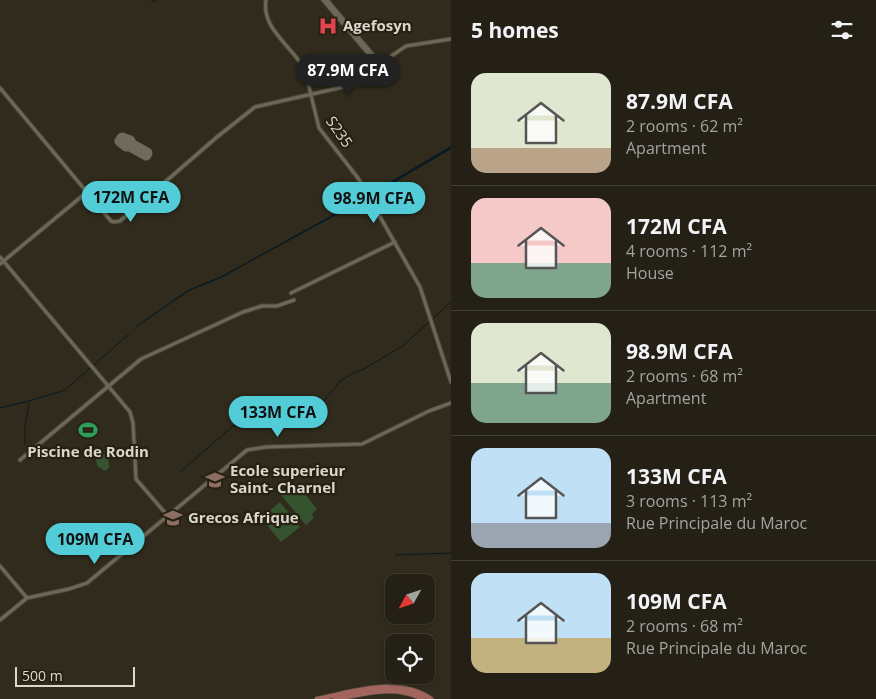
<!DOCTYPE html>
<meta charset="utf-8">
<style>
body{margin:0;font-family:"Open Sans",sans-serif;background:#2c281e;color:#f1f3f6;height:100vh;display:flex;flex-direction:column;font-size:19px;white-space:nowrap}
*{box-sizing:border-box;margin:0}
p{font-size:16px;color:#a3a3a0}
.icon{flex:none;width:28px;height:28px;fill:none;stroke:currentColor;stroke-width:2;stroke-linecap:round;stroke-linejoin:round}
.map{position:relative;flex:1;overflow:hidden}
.sheet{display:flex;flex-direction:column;background:#242015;width:425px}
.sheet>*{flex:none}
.needle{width:32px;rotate:230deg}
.buttons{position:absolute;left:385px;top:574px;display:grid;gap:10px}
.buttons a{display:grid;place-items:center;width:50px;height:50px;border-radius:10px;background:#242015;box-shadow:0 1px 4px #0004,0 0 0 1px #413e34;font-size:25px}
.scale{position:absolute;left:15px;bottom:12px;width:120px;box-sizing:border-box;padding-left:5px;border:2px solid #dad7cd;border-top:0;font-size:14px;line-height:18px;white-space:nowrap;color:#dad7cd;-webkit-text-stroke:4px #262112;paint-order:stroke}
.price{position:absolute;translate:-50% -42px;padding:0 11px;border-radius:18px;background:#52ccd6;color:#111;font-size:16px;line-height:32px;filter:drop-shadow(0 1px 2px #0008)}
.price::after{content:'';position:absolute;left:50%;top:30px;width:15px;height:11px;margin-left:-8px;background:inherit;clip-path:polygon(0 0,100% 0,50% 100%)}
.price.active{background:#222;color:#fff}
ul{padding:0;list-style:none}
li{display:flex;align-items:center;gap:15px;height:125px;padding:0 20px}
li+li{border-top:1px solid #413e34}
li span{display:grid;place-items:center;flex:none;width:140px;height:100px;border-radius:15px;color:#555}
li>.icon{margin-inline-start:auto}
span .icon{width:60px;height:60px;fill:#fffc;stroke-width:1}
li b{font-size:21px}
h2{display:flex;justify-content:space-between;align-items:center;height:60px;padding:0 20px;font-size:21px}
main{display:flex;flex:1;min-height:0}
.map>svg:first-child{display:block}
.green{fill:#365330}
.water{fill:#051a24}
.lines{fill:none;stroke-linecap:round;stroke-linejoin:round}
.stream{stroke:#051a24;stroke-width:1}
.runway{stroke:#6e6a5c;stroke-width:11}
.secondary-casing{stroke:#4a4739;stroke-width:5}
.primary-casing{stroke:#4a4739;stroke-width:6}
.secondary{stroke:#6d6856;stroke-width:3}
.primary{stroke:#a2655e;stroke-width:4.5}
.labels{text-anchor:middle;stroke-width:4.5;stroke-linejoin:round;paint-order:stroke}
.poi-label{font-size:15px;font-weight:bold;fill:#dad7cd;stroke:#262112;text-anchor:start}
.street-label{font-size:15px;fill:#dad7cd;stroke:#262112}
</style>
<main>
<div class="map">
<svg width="451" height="699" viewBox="0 0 451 699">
<rect width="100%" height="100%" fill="#302b1c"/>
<!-- green -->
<path class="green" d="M97,454L108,455L109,468L105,471L97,466L96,459Z
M292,486L300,496L304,493L317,509L312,514L314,518L306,525L281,495Z
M280,502L300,527L281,542L261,518Z"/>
<!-- water -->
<path class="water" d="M451,146V149L371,196L248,263L221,278L189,291L139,325L127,335L139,324L188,290L220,277L356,202Z"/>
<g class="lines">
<!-- stream -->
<path class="stream" d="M151,0L155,2L157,0
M329,395L340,381L353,373L364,369L404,345L451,302
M0,408L29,401L65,390L128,335
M318,409L327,397
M25,444V426L29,403
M180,472L233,426L249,423
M395,555L451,553"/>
<!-- runway -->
<path class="runway" d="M122,138L130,141L131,144L147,153L146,155L130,146H126L120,141Z"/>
<!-- secondary casing -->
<g class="secondary-casing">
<path id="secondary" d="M266,0C261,29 293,47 305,70L319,128L358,178L420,287L451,382
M323,0L377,64V67
M327,0L379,62L381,63
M381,63L406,46L451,39
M0,88L111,221L114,222L120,221L217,137L255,107L352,85L361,81L377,67
M0,257L130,412L133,423L136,479L167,515
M0,264L87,192
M291,293L395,242
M20,460L141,359L243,312L262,306H277L294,300
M0,566L27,598
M0,620L27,598L69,589L87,583L247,450L266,447L362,444L429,411L451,403"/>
</g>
<!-- primary casing -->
<g class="primary-casing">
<path id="primary" d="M317,699C354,692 397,676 431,699
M335,699C365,694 394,684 423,699"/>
</g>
<!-- secondary -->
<use href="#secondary" class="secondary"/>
<!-- primary -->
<use href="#primary" class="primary"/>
</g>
<!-- icons -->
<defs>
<g id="hospital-bare" transform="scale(1.5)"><path d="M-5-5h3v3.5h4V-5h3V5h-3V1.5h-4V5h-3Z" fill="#e0444e" stroke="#262112" stroke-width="2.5" paint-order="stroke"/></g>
<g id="stadium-bare" transform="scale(1.5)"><path d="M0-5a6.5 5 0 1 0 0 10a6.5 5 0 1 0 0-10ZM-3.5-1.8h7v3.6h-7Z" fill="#2e9e5b" stroke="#262112" stroke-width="2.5" paint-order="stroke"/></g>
<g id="university-bare" transform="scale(1.5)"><path d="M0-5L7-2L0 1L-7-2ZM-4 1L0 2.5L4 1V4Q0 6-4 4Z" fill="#8d6e63" stroke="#262112" stroke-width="2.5" paint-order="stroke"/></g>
</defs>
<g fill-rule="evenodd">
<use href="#hospital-bare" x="328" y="26"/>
<use href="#stadium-bare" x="88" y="430"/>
<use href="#university-bare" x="215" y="480"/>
<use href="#university-bare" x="173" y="518"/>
</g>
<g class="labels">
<!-- poi labels -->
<g class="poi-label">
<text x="343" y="31">Agefosyn</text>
<text x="88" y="457" text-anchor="middle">Piscine de Rodin</text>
<text x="230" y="476">Ecole superieur<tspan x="230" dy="17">Saint- Charnel</tspan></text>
<text x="188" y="523">Grecos Afrique</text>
</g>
<!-- street labels -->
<g class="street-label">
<text transform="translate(339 132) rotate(55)" y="5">S235</text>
</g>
</g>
</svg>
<div class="buttons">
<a><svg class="needle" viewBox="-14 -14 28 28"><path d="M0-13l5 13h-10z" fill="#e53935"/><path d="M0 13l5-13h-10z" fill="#a3a3a0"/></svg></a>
<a><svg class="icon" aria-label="locate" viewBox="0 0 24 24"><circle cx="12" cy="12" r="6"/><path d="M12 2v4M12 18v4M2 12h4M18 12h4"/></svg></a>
</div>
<div class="scale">500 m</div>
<b class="price active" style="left:348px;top:96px">87.9M CFA</b>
<b class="price" style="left:131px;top:223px">172M CFA</b>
<b class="price" style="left:374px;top:224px">98.9M CFA</b>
<b class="price" style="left:278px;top:438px">133M CFA</b>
<b class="price" style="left:95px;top:565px">109M CFA</b>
</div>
<section class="sheet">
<h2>5 homes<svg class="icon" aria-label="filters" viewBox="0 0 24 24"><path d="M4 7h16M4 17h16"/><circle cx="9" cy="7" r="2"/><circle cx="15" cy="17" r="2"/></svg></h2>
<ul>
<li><span style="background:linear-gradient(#dfe7d0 75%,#b9a48a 0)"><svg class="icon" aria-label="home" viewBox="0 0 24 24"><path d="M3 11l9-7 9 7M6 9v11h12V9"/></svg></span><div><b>87.9M CFA</b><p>2 rooms · 62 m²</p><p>Apartment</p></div></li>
<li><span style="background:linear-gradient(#f6c9c9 65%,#7fa58c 0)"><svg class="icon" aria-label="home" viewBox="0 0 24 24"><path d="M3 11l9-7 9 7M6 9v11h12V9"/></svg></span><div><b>172M CFA</b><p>4 rooms · 112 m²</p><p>House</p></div></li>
<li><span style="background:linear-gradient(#dfe7d0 60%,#7fa58c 0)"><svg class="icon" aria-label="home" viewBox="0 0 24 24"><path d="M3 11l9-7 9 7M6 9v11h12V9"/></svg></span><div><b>98.9M CFA</b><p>2 rooms · 68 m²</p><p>Apartment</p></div></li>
<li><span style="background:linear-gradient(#bfe0f5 75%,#9aa5b1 0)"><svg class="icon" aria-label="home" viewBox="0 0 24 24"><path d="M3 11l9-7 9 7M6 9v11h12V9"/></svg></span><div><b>133M CFA</b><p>3 rooms · 113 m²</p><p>Rue Principale du Maroc</p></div></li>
<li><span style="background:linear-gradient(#bfe0f5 65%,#c2b280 0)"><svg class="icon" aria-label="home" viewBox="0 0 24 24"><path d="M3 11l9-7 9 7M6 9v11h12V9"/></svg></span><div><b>109M CFA</b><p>2 rooms · 68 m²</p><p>Rue Principale du Maroc</p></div></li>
</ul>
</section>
</main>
